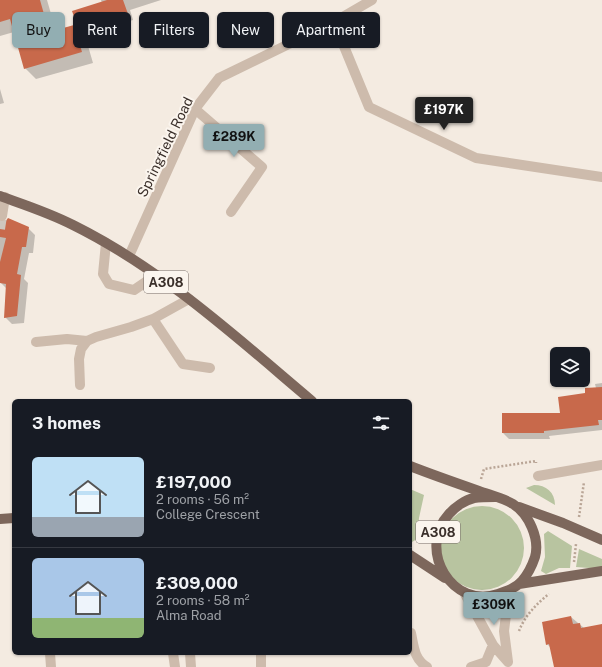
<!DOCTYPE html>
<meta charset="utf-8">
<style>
body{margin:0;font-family:"Public Sans",sans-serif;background:#242831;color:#f1f3f6;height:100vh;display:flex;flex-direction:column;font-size:15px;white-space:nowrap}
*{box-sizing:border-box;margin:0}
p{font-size:13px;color:#9ea1a6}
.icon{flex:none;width:22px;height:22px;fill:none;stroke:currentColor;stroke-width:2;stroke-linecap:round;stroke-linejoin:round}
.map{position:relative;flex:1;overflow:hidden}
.details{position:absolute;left:12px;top:399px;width:400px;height:256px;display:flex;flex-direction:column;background:#171b24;border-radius:6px;box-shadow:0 1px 3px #0004}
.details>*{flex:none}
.guide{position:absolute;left:12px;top:12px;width:400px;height:36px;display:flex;gap:8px}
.fabs{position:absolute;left:550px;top:347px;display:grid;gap:8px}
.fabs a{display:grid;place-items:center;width:40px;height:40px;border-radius:6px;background:#171b24;box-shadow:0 1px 3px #0004;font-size:20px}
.price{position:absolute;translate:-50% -34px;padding:0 9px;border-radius:4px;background:#92aeb2;color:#111;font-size:13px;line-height:26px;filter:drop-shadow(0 1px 2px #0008)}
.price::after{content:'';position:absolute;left:50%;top:24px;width:12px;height:9px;margin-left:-6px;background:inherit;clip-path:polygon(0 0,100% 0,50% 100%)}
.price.selected{background:#222;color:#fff}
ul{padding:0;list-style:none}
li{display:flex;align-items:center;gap:12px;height:100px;padding:0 20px}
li+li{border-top:1px solid #363941}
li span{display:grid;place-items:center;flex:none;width:112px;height:80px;border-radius:6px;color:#555}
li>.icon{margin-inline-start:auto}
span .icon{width:48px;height:48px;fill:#fffc;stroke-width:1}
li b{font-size:17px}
h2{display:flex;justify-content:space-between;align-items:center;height:48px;padding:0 20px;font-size:17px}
.pill{padding:0 14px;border-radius:6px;background:#171b24;box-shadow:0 1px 3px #0004;font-size:14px;line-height:36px}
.pill.selected{background:#92aeb2;color:#111}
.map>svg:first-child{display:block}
.green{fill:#b8c4a0}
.shadow{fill:#0003}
.building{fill:#c8694b}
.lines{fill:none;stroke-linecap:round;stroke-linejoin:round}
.minor-tunnel{stroke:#cfc6bd;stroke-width:10;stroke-dasharray:10 5;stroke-linecap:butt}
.path{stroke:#b9a596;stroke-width:2.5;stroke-dasharray:2 2;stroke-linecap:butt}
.minor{stroke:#cdbbac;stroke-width:10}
.major{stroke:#7d675c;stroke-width:10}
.labels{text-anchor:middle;stroke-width:4;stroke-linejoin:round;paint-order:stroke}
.shield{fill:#fbf5ee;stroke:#756b66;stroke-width:1}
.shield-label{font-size:13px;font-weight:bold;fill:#3b302b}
.street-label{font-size:14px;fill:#3b302b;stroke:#fbf5ee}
</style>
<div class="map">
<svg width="602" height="667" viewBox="0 0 602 667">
<rect width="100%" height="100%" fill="#f4ebe1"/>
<!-- green -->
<path class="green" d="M534,485C546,485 555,492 555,505L526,488Z
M410,489L424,495L419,518L417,539L412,542L410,541Z
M440 548a42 42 0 1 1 84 0a42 42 0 1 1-84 0Z
M548,531L572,546L570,568H559L546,574L541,571L545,557L544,534Z
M579,549L602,559V569L576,567Z"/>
<!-- shadow -->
<path class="shadow" d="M0,0H47L56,31L74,26L80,32L102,3L101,0H161L130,10L133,20L106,29L107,32L86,39L93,63L36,79L25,68L14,32L0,36Z
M0,89L4,103L0,104Z
M0,219L2,223L28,228L35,235L33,253H29L24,279L28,283L24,323L12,324L5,317L7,289L0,282Z
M602,383V430L549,436L550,439H509L503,433V414H561L596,388L595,384Z
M571,617L584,628L602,625V667H555L551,648L547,644Z"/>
<!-- building -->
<path class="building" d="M0,0H40L49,32L74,25L82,52L24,69L10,19L0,22Z
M107,0H123L128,14L101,23L102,27L80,34L72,11Z
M8,218L29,227L26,247H22L17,274L21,275L17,316L4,318L6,284L0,283V262L6,238L0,237V222H5Z
M602,387V420H598L599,425L544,431V433H502V413H560L558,397L585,393V388Z
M571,616L573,624L580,623L581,628L602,624V667H554L549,644L546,645L542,622Z"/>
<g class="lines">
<!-- minor-tunnel -->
<path class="minor-tunnel" d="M0,229L2,216"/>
<!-- path -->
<path class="path" d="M481,479L484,469L536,461V463
M579,517L584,482
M574,562L576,544
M519,631C524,617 537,603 549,594"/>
<!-- minor -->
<path class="minor" d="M334,22L369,107L476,158L602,177
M195,109L262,167L231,212
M2,216L5,197
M106,243L103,274L109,284L134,290L156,275
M129,256L195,109L219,78L334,22L372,0
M153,319L183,364L210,368
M36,342L67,339L87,341
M80,385L79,359L81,349L87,341L96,337L131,327L153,319L189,299
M538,476L602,465
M464,592L493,645L508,662
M410,633H411C414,647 414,659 427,667
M50,653L51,667
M173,653L175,667
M190,653L191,667
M261,653V667
M508,662L504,631L509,591
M471,667L486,662L493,645"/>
<!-- major -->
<path class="major" d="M0,196C25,205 50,213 73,225C162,269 236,337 312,401
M410,466C433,475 456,483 479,491C490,495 503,498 513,504C529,514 540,539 535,557C532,566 528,574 522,581C516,588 507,591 498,594C453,610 416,550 449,514C455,507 465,500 474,498C481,497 488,497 495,497
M519,507L563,523L602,540
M0,519L14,518
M410,555L445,578
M519,584L602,571"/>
</g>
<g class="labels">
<!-- shield labels -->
<g class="shield">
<rect x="144" y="271" width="44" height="22" rx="3"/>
<rect x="416" y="521" width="44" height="22" rx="3"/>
</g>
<g class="shield-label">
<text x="166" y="287">A308</text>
<text x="438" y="537">A308</text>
</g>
<!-- street labels -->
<g class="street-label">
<text transform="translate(165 147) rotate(-64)" y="5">Springfield Road</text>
</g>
</g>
</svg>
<div class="fabs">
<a><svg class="icon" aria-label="layers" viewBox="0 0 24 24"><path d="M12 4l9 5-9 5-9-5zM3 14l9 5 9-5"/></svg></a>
</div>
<b class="price selected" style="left:444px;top:131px">£197K</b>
<b class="price" style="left:234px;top:158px">£289K</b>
<b class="price" style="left:494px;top:626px">£309K</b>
<div class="guide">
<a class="pill selected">Buy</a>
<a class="pill">Rent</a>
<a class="pill">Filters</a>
<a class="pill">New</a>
<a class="pill">Apartment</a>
</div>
<section class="details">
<h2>3 homes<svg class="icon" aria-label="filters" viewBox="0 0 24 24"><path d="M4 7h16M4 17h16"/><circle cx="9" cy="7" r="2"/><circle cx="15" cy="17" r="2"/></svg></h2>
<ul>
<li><span style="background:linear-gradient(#bfe0f5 75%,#9aa5b1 0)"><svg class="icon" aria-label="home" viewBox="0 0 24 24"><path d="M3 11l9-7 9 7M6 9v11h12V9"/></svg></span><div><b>£197,000</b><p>2 rooms · 56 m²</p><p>College Crescent</p></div></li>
<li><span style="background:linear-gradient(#a9c7e8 75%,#8fb573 0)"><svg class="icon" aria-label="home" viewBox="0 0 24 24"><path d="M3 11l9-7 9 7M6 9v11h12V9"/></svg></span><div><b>£309,000</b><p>2 rooms · 58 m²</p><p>Alma Road</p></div></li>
</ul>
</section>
</div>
